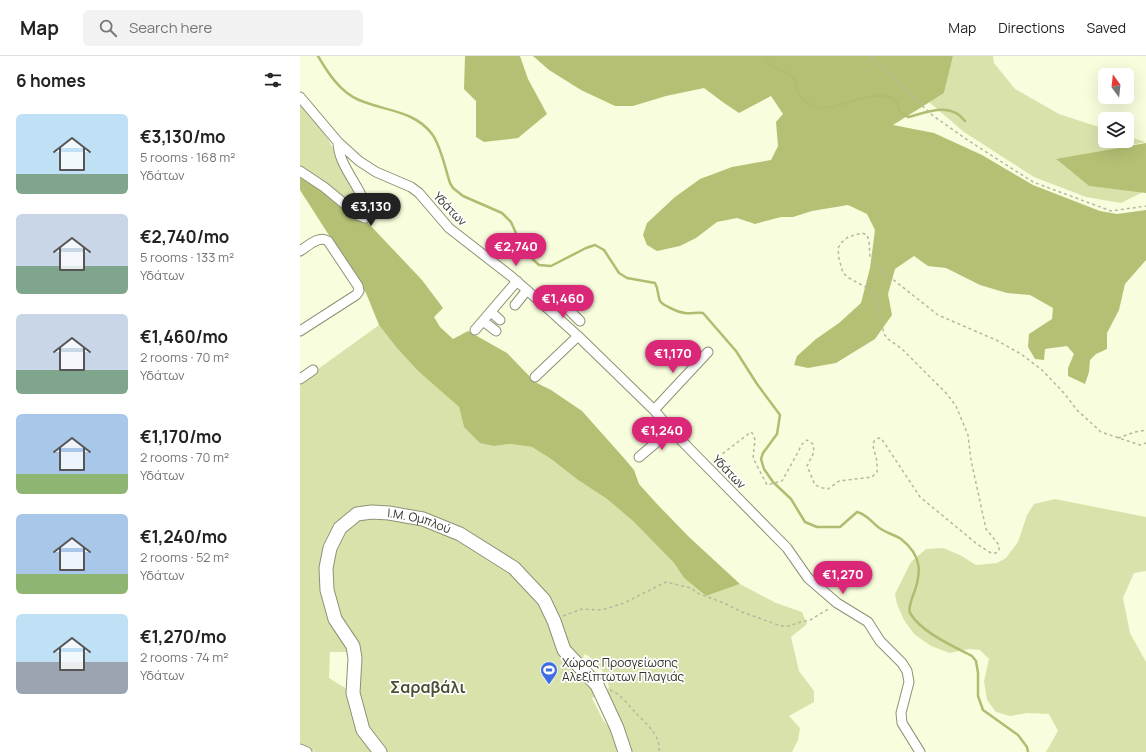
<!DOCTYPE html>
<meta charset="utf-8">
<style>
body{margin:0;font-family:Manrope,sans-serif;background:#f2f2f2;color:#222;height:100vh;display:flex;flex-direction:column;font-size:15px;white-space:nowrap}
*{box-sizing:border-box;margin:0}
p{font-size:13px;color:#767676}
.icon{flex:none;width:22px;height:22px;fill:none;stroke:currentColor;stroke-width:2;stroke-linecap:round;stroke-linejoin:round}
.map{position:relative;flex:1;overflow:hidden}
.drawer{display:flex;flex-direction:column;background:#fff;width:300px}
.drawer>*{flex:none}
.needle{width:26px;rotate:345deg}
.fabs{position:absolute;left:798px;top:12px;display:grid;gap:8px}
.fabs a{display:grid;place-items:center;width:36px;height:36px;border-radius:6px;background:#fff;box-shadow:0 4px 16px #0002;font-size:20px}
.price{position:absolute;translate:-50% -34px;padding:0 9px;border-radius:14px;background:#db2777;color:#fff;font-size:13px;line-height:26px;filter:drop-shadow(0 1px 2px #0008)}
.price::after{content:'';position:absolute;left:50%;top:24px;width:12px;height:9px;margin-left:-6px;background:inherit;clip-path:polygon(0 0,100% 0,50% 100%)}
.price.selected{background:#222;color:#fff}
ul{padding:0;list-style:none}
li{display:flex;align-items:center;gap:12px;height:100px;padding:0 16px}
li span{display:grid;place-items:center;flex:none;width:112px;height:80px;border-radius:6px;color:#555}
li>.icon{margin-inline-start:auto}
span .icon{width:48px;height:48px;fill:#fffc;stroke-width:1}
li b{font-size:17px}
h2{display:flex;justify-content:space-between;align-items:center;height:48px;padding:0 16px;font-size:17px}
header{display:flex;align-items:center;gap:24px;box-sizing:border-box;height:56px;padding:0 20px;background:#fff;border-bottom:1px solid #e0e0e0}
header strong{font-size:19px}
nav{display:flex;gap:22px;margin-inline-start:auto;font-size:14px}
.search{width:280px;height:36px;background:#f2f2f2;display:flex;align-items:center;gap:10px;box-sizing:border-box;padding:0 14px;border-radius:6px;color:#767676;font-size:15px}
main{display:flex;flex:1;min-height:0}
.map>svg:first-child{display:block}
.green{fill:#dae2ac}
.forest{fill:#b6c074}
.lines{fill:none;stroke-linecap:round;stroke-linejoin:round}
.stream{stroke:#b2bc70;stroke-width:2.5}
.street-casing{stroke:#8d9275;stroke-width:11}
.secondary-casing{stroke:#8d9275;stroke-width:15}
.path{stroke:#b4b89f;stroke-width:1.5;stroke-dasharray:3 3;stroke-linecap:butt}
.street{stroke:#fff;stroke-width:9}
.secondary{stroke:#fff;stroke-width:13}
.labels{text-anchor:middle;stroke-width:3.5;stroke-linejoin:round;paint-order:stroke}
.street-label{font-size:12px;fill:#303226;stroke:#fff}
.poi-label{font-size:12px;fill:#303226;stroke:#fff;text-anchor:start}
.district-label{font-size:16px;font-weight:bold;fill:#4b4f34;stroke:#fff}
</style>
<header>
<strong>Map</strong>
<div class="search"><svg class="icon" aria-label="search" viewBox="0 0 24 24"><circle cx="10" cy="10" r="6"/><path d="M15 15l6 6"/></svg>Search here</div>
<nav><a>Map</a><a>Directions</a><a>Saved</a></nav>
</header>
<main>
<section class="drawer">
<h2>6 homes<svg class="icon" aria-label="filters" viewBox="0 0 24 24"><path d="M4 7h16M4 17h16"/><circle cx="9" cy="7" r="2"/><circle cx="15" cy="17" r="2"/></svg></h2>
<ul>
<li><span style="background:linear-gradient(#bfe0f5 75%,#7fa58c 0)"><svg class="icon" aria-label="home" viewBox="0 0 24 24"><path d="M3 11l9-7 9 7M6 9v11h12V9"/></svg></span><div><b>€3,130/mo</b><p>5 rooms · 168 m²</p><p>Υδάτων</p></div></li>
<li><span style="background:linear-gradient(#c9d6e8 65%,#7fa58c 0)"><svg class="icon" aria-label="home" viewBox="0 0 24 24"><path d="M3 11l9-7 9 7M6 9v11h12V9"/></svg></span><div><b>€2,740/mo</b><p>5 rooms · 133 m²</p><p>Υδάτων</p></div></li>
<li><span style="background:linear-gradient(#c9d6e8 70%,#7fa58c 0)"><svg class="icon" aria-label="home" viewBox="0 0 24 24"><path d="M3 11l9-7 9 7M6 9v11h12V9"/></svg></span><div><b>€1,460/mo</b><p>2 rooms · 70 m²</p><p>Υδάτων</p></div></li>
<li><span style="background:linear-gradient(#a9c7e8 75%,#8fb573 0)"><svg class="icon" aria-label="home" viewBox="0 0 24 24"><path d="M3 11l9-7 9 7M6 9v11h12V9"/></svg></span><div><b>€1,170/mo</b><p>2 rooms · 70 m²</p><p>Υδάτων</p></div></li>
<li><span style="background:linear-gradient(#a9c7e8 75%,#8fb573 0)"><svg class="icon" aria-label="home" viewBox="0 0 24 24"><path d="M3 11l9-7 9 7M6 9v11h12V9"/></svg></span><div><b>€1,240/mo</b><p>2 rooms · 52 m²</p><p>Υδάτων</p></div></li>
<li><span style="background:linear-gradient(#bfe0f5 60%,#9aa5b1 0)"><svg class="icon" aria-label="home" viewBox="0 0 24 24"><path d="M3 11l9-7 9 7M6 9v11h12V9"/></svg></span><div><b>€1,270/mo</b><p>2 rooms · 74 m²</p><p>Υδάτων</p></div></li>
</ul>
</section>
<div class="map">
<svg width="846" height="696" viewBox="0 0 846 696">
<rect width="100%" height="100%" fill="#f8fddd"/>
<!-- green -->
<path class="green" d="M653,0H693L694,7L715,33L759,58L805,73V85H827V80L846,86L757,104L789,130L843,136L821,147L786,141L734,121L664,76L629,46L644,37Z
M0,49L20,71L28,83L59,142L61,152L59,153L0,112Z
M79,269L96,291L118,315L159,351L164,371L194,390L211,388L232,391L251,403L278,424L307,443L333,465L374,507L384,522L406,540L440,528L476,547L502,556L507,568L491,581L499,615L514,635V646L489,660L500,672L498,684L492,696H330L306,635L309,631C305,616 298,606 285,598L281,606L271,596L245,540L161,475L60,453L23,507L48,596H30L29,622L47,633L58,673L71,696H15L0,690V326Z
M755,443L846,461V515L834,517L823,542L830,577L846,606V696H746L758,675L749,658L727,657L710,660L696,656L687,644L684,625L689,603L680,594L669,593L650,597L631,590L614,578L604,564L597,548L595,538L611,506L626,493L643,492L660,499L676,509L697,507L706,502L718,486L727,459L734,448Z
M67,461L113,465L146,476L206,512L235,539L291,627L296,640L292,642L303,664L311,674L320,696H84L64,665L58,641L59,621L37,558L31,521L36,491L43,479L53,468L61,463Z"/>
<!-- forest -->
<path class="forest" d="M165,0H220L228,23L247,58L218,82L184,86L176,81V45L164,33Z
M233,0H653L644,37L593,69L634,77L682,99L733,129L800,155L817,158L846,154V204L825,228L819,254L807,277V293L796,298L790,304L789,316L785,328L768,320V312L774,298L767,290L745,293L744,304L735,303L728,291L729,278L752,263L753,252L730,239L707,237L680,229L646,212L628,210L614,200L595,213L588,238L592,259L575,283L536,307L508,312L494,309L497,300L516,283L539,267L561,247L570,212L575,174L567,158L548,149L512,155L493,161H481L455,168L437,162L417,166L396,182L380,190L357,195L347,189L343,179L347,167L375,141L400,123L432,111L471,104L478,90L476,66L483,58L471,40L439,57L424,47L404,32L366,40L333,50H315L281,34L249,14Z
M846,87V137L789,130L756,103Z
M0,119L48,154L61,166L68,167L122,224L143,252L134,261L140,271L153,283L168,275L207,297L235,326L251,334L282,355L323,401L334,414L339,428L357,448L389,481L440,528L406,540L384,522L374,507L333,465L307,443L278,424L251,403L232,391L211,388L194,390L180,387L164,371L159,351L118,315L96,291L79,269L66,237L0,134Z"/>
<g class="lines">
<!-- stream -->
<path class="stream" d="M18,0C28,17 40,36 59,44C84,55 114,54 132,78C141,90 145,112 150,127L153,132L163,140L202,157L211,166L224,195L239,209L251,210L286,192L295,189L304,194L319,217L327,222L355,227C359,234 357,238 360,245C362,249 380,257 385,257C391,258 396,256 403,257L436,295L457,328L480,359L477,378L463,397L461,403L464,413L473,426L491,443L505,466L517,471H540L557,456C569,459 572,468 581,473C587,477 595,479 601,483C623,500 622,518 612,542C611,547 608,552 610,557C622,577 653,590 672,600L676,605L678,617V640L683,654L718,679L727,691L728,696
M465,0L469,9C477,13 490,16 495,25C496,28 496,33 498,37C501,45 515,52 523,52C542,52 584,28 597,47C598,49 599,53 600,56L608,61C628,56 650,46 665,65"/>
<!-- street casing -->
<g class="street-casing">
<path id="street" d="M0,41L38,86L59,105L76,116L111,131L119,137L149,172L212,221L246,251L278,280L354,354L371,374L487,492L508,522L537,547L568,566L580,585L602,607L607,615L609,626L601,657L602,667L620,696
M0,115L24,131L58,159L65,162L67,157C65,151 63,145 61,139C53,122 38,105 38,86
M0,195C8,190 19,179 28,185L58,230L59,235L56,239L0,275
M215,249L227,234
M246,251L255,244L260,245L280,265
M191,256L200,264
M183,265L196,275
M175,274L217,225
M235,321L278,280
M0,323L13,314
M354,354L408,296
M339,401L371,374
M0,693L7,696"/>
</g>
<!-- secondary casing -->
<g class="secondary-casing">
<g id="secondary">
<path id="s1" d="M80,696L63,674L53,637L55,602L53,590L35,563L27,534L26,512L30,492L40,472L57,458L72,456L89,457L123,463L160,478L214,512L244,544L254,565L264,594L297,629L317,672L325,696"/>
</g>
</g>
<!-- path -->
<path class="path" d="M570,0L632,59L666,83L733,126L811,155L846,150
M818,382L835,376L846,374
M413,405L451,376L453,378L455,384L453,402L467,429L482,425L497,398L502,388L507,384L513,388L514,396L507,410L515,429L523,432L528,433L539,425L572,421L577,416C577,413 577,409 577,406C576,397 567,383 581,382L620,441L677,488L691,497H696L699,494V489L686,473L671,404L668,379L656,350L646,337L602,293L588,283L584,278L577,246L574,238L569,233L549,222L543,217L539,203L538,192L542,186L548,181L562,177L567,179L569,185L570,201L581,214L638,259L696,284L721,298L742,314L764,337L777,354L801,376L840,389L846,387
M263,560L282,553L302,554L324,547L366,526L391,532L397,537L424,547L442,556L481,570H490L497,567L510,564L530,552
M310,634C321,638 328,649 336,657C346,668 361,679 359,696"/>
<!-- street -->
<use href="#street" class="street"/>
<!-- secondary -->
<use href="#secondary" class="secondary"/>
</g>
<!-- icons -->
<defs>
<g id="stadium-pin" transform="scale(0.9)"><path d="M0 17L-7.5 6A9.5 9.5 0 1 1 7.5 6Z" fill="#406edf" stroke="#fff"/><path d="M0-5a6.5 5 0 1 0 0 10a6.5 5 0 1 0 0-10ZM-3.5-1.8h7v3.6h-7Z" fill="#fff"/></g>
</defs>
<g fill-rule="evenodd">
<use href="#stadium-pin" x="249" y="614"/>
</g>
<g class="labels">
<!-- street labels -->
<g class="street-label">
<text transform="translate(150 153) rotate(46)" y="4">Υδάτων</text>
<text transform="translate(429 416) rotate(46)" y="4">Υδάτων</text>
<text dy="4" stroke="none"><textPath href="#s1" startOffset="326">Ι.Μ. Ομπλού</textPath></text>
</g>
<!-- poi labels -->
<g class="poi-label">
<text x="262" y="611">Χώρος Προσγείωσης<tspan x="262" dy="14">Αλεξίπτωτων Πλαγιάς</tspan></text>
</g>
<!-- district labels -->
<g class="district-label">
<text x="128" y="637">Σαραβάλι</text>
</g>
</g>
</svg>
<div class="fabs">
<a><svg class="needle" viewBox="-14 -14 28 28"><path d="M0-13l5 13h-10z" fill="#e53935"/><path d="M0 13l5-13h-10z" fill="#767676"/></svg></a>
<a><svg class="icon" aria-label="layers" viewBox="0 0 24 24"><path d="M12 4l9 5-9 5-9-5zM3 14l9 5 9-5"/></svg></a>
</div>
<b class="price selected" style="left:71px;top:171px">€3,130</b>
<b class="price" style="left:216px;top:211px">€2,740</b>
<b class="price" style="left:263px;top:263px">€1,460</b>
<b class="price" style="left:373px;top:318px">€1,170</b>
<b class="price" style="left:362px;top:395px">€1,240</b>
<b class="price" style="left:543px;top:539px">€1,270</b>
</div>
</main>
